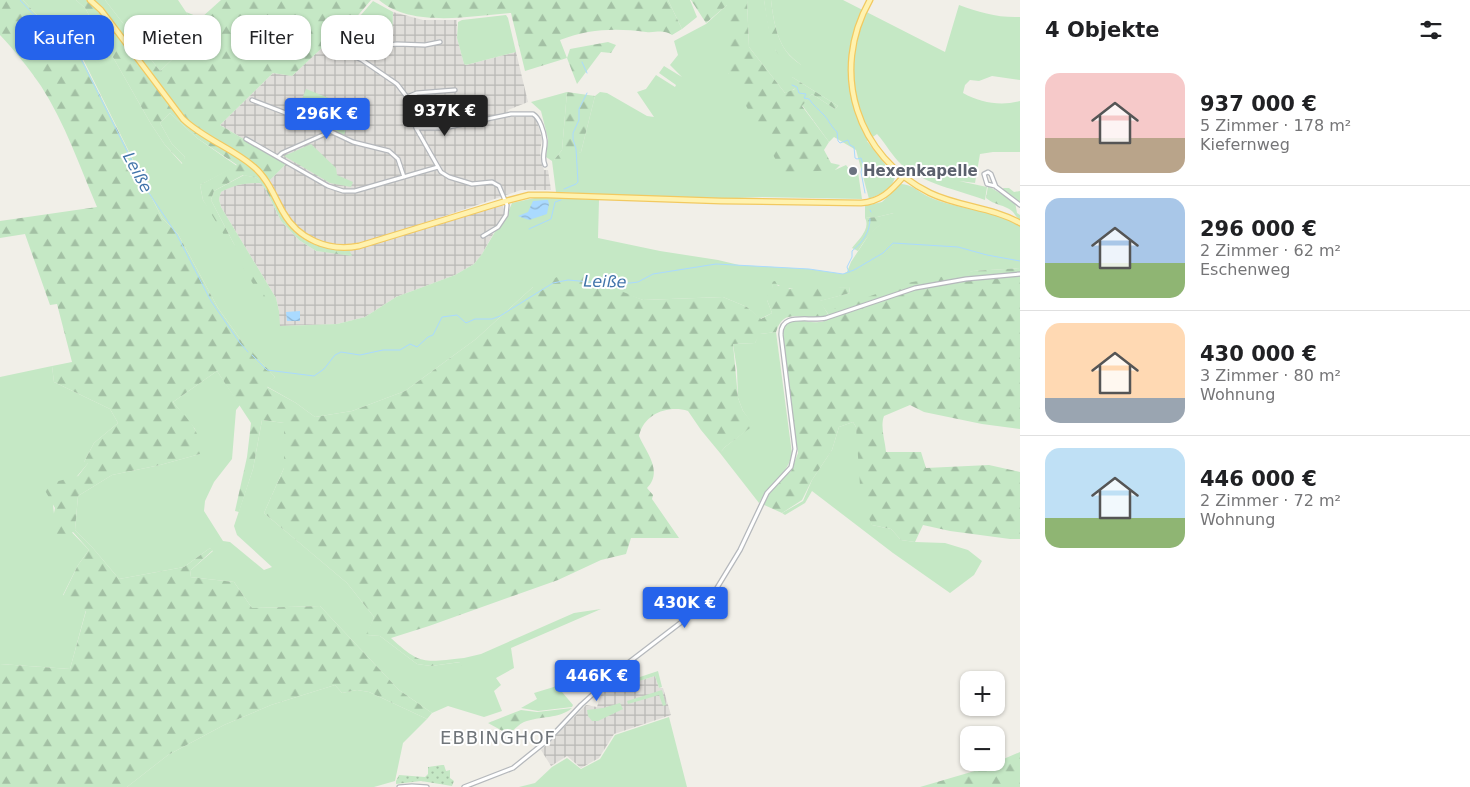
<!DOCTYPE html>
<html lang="de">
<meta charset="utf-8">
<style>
body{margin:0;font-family:"DejaVu Sans",sans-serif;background:#f2f2f2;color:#202124;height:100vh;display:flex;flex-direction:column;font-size:19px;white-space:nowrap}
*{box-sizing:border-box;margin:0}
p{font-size:16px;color:#757577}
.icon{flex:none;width:28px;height:28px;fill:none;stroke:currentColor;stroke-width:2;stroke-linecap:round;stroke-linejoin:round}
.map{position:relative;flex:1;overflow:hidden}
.drawer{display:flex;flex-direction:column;background:#fff;width:450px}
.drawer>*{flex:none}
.hud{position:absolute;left:15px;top:15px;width:475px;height:45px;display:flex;gap:10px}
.buttons{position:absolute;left:960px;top:671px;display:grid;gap:10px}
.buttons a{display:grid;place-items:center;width:45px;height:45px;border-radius:10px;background:#fff;box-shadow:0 1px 4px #0004;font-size:25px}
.price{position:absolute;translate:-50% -42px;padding:0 11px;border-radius:5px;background:#2563eb;color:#fff;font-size:16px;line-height:32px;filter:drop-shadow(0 1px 2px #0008)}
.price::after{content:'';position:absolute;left:50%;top:30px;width:15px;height:11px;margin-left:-8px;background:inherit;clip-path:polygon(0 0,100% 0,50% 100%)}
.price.on{background:#222;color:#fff}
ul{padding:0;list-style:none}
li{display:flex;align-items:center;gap:15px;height:125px;padding:0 25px}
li+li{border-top:1px solid #e0e0e0}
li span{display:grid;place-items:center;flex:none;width:140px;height:100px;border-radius:15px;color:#555}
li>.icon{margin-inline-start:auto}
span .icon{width:60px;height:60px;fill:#fffc;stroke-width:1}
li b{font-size:21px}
h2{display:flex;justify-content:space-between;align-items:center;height:60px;padding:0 25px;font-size:21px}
.pill{padding:0 18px;border-radius:15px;background:#fff;box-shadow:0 1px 4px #0004;font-size:18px;line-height:45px}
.pill.on{background:#2563eb;color:#fff}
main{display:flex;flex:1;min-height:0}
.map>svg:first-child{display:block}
.industrial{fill:url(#industrial-grid)}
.grass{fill:#c5e8c5}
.forest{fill:url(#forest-firs)}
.park{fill:url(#park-dots)}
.water{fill:url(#water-waves)}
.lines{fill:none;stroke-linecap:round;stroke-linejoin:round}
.stream{stroke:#aadaff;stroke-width:1}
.minor-casing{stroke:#b5b8bc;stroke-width:5.5}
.major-casing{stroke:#f2c960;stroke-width:7}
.minor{stroke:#fff;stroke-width:3}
.major{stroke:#fff2af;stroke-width:4.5}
.worship-dot{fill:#6b7280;stroke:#fff;stroke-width:2}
.labels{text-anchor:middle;stroke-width:4;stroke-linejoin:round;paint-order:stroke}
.worship-label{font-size:15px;font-weight:bold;fill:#5b616d;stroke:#fff;text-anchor:start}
.water-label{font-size:16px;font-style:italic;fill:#4174aa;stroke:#fff}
.quarter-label{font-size:18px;letter-spacing:1px;fill:#70757a;stroke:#fff}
</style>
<main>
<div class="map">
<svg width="1020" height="787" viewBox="0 0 1020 787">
<defs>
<pattern id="industrial-grid" width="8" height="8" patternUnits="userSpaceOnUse" patternTransform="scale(1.25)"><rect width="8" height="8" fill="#e0deda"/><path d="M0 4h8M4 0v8" fill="none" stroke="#b9b8b5"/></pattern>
<pattern id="forest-firs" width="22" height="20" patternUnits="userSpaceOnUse" patternTransform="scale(1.25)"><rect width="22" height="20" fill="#c5e8c5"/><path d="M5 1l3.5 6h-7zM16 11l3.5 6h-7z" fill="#a3c0a4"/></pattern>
<pattern id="park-dots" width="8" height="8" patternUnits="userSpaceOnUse" patternTransform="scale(1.25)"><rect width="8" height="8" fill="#c5e8c5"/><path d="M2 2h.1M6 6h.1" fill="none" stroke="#a3c0a4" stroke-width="1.8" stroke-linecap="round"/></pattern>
<pattern id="water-waves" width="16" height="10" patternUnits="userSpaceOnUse" patternTransform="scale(1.25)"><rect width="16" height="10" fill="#aadaff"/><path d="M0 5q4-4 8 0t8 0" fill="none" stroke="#8eb4d2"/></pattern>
</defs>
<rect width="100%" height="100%" fill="#f1efe8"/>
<!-- industrial -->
<path class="industrial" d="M393,12L423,20H457V38L464,64L466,65L516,52L528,102L508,110L510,117L532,116L536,118L542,139L540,151L541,160L544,170H548L551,190H521L377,239L348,246L328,245L311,238L298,229L288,216L269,181L286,164L220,125L273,73L292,76L324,46L360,61L365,52L373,49L392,47Z
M248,183H261L266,190L281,221L299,240L316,251L351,255L349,249L499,205L503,206L505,213L482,254L474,264L455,275L396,297L365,317L337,324L279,326V311L276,298L221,207L219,199L221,192L232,186Z
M655,676L659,688H663L671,715L614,734L599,758L581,768L567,756L551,766L541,750L586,705L597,707L601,693Z"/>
<!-- grass -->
<path class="grass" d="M23,0H76L85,8L151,124L165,145L182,164L185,157L172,144L160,123L170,113L197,138L237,166L200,185L203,200L235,246L211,200L214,191L244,175L257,178L261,183C245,183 234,185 221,192L219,199L221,207L276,298L279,311L280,326L337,324L365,317L396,297L455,275L474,264L482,254L503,218L505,219L512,203L539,197L599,200L598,238L660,251L718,260L739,265L809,269L843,274L847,272L851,262L870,233L894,213L877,217L865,218V206L882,202L901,184C912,184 920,193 929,197C959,210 992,209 1020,226V268L973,271L831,318L819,301L850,293L849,287C828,289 790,294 772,282L773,287L767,300L772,313L760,319L747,307L723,297L643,300L620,292L533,287L476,339L405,391L352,411L315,417L296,403L266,386L275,377L243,343L218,308L178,234L162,218L80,53L51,30Z
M86,0H178L200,33L160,71L105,0L90,3Z
M668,0H690L697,17L682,29Z
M747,0H764L769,29L776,51L801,65C796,61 790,56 786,51C776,37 773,17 771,0H843L945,52L959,5C979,12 998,18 1020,17V80L992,76L979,81L970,80L965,85L963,93C981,103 1001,106 1020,101V152H993L980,154L975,183L959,181L987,187L985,200C956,189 926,185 902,165C892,156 886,144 877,134L867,141L895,177C892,190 880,194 869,199L856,150L834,137L829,142L802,105L812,94L835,109L838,106L792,77L795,88L790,92L785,93L749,47Z
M373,1L393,12L392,43L368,46L355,53L329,43L339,30L354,23Z
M728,4V73L835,170L846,165L853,174L858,172L862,199L762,197L713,199L556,192L552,161L546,157L548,139L541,111L531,102L567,92L562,150L554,160L581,152L595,96L600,92L607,93L647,116L654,117L637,92L646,89L656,75L675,87L676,85L659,73L664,66L682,77L670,65L678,55L674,41L706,24Z
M506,15L508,18L516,52L466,65L464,64L457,38L458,22L462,20Z
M306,89L354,108L344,135L331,128L300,104Z
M311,144L336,168L337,175L353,182L351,187L330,183L284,156Z
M1003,188H1009L1014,192L1020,191V201H1017L1004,191Z
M776,332L792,454C788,474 768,486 759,503L720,453L725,447L753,425L743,411L738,398L737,370L733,344L755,343L759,334Z
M52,366L54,382L110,409L118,423L94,443L84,462H89L53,505L54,514L89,550L78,565L63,595L86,610L70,669L0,664V377Z
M217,371L240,405L236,410L232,459L214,482L205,501L204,511L223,541L230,542L264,570L272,567L237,535L234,526L253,469L262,420L284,423V468L264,513L347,583L374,617L367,635L380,636L417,664L431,666L461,662L464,665V658L481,654L574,613L601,609L511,648L514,668L496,678L501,685L494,691L502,711L484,717L448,706L432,713L399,690L320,606L252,608L234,582L190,577L191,570L213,551L210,548L184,567L119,579L92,547L75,530L78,496L112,475L160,465L200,454L195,429L173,402Z
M853,422L856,427L872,525L891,529L901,540L915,542L945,543L968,550L982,561L974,575L950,593L893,553L812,491L805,503L785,515L782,513L803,501L812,480L832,450L839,427Z
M658,671L662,687L659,688L655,676L601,693V690Z
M335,685L342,693L357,690L369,692L427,719L403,743L395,781L374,787H127L168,755L224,725L271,705Z
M557,686L573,705L572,707L538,711L521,708L537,699L534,693Z
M662,690L666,705L663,706L659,695L628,704L627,701Z
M620,703L623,709L598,721H592L588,716L587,710L603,708Z
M669,717L687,787H519L535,783L552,767L567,758L581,769L600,759L615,735Z"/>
<!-- forest -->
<path class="forest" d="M0,0H23L51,30L79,53L162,218L178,234L218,308L243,343L254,342L253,353L275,377L267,387L296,403L315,417L352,411L405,391L476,339L533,287L557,277L584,276L643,300L723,297L747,307L761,319L772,313L767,300V290L773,287L771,282L775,281L778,286L787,284L789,289L849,287L850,293L820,301L829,316C825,317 821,318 817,318C798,319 784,308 776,332L760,334L755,343L733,344L738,398L743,411L754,425L725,447L720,453L701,430L688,411C669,405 644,413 639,436C647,454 663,471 647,488L653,495L652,499L679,538H631L626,554L601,560L558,580L429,626L391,638C421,666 425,662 464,658V665L462,666L460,662L431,666L417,664L380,636L366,635L374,617L347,583L264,513L284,468V423L262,420L253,469L239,512L235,511L247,457L251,423L217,371L173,402C188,420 201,429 200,454L160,465L112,475L78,496L75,530L92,547L119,579L184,567L210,548L213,550L191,570L190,577L234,582L252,608L320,606L399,690L432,713L427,719L369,692L357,690L342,693L335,685L271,705L224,725L168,755L127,787H0V664L70,669L86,611L63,596L78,565L89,550L73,532L63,540L49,538L55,508L43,487L47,484L78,476L88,463L84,462L94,443L118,423L110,409L54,382L52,366L72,362L57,304L50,305L25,234L0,238V221L97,207C80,167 65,123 41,86C28,67 15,51 0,35Z
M76,0H86L90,3L94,0H105L160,71L200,33L186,12L201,18L221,0H371L354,20L339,29L324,46L292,76L273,73L220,125L286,164L269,181C287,225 295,250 349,249L352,256L316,251L299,240L281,221L266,190L257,178L243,175L214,191L211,200L235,246L266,298L262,299L203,200L200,185L237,165L197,138L170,113L160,123L172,144L185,157L183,164L165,145L151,124L85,8Z
M379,0H668L682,29L672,35C663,29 656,33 646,32C615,28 589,29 560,40L567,58L570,49L608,42L616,45L611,53L601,52L577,84L567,58L525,71L511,13C472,16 411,28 379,0Z
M691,0H747L749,47L785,93L795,89L787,83L792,77L838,106L835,109L812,94L802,106L829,142L824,150L831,163L840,165L835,170L783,173L728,73L727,5L706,23Z
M764,0H771C773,17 776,37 786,51C790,57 796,61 801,65V70C793,66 781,58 776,51C769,40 766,13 764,0Z
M567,92L595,96L581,152L555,165L554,160L562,150Z
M988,186L1015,202L1017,213L1020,215V220C1016,217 1015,214 1012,211C1005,205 994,205 986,198Z
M894,213V218C876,225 868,235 858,251L852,248C858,240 871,229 865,218L877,217Z
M1020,268V429L982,424L924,412L910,405L884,416C880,427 885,440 886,452H921L926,468L989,465L1020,472V539H1010L950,531L923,525L915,542L901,540L891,529L872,525L861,500L856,427L853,422L839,427L832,450L812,480L802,500L782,513L762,504L770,491L791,471L798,453L781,334C784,312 804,324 819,322C823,322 827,320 831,318V310L907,283L973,271Z
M572,708C560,719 539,716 524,722C519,724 513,731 508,734L488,723L521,710L537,712Z
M1020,752V787H920L978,770Z"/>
<!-- park -->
<path class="park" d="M442,765H444L446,771L450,770V778L454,781L452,786L421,781L396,784V781L399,775L425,777L428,774V767Z"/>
<!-- water -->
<path class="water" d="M545,200H548L549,204L547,214L529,220L518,216L528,212L533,201Z
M300,311V321H287L286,312Z"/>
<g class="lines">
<!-- stream -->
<path class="stream" d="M20,0L50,32L78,53L145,187L177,235L211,301L240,343L248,352
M582,62L587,73
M792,85L797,87L799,93L806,94L804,98L809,99C813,105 819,110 824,115C829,120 831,127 837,132L838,141L840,143L848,140L850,145L854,147L855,158L857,159L861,158L863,165
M862,168L861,172L865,193
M564,189L576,184L578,182L576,149L573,139V133L579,120V109L587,93
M870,210L871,212
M529,229L551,219L555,202L561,200
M849,272L847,267L852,257V251C863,242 870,232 870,219
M252,355L267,370L314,376L324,369L335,355L341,352L360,355L383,350H400L410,344L417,347L428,337L433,335L442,317L457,315L466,323L475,319H492L500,316L553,283L568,280L601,283H630L638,282L653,274L716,264L809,269L843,274L854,270L883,253L893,243L958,247L987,255L1020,261"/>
<!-- minor casing -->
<g class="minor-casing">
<path id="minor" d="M326,44L362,60L397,84L407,97L416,128L441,172L449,177L472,184L492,182L499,186L507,205L506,215L498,227L483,236
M358,57L365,49L370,47L397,44L425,45L440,42
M407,97L417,93L455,90
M252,100L317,125L353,142L389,151L398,159L404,177
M417,128H444L511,114H533C540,118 544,132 545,140C546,150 541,156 545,165
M246,139L328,186L343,191H355L438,167
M278,157L282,153L325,134L329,130
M996,187L991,174L988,172L984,174L987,184L995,186L1020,205
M399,787L412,786L427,787
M464,787L513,768L549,739L581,705L624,666L709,601L740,550L767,493L791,467L795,449L781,335C780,311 809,322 826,318L915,288L966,279L1020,274"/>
</g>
<!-- major casing -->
<g class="major-casing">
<path id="major" d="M90,0L101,10L183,119C204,139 232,148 254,167C268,179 274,196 283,212C298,239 328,252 359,246L506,201L529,195H547L721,201L861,203C880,202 891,191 903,177
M870,0C829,72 857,157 930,193C959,207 992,207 1020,223"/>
</g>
<!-- minor -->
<use href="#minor" class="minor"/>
<!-- major -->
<use href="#major" class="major"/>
</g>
<!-- markers -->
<circle class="worship-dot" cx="853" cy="171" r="5"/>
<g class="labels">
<!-- worship labels -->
<g class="worship-label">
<text x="863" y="176">Hexenkapelle</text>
</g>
<!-- water labels -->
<g class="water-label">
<text transform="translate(138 172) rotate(62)" y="6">Leiße</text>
<text transform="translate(605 281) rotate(1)" y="6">Leiße</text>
</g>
<!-- quarter labels -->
<g class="quarter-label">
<text x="498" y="744">EBBINGHOF</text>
</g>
</g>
</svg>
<div class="buttons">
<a>+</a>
<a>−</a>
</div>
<b class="price on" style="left:445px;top:137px">937K €</b>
<b class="price" style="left:327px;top:140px">296K €</b>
<b class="price" style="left:685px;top:629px">430K €</b>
<b class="price" style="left:597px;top:702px">446K €</b>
<div class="hud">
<a class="pill on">Kaufen</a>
<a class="pill">Mieten</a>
<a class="pill">Filter</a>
<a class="pill">Neu</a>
</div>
</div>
<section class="drawer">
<h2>4 Objekte<svg class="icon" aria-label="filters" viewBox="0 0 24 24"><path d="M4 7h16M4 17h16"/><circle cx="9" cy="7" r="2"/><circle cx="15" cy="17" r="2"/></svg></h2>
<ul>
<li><span style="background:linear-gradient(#f6c9c9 65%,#b9a48a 0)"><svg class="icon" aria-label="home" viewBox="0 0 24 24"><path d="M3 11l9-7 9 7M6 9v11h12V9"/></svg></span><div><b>937 000 €</b><p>5 Zimmer · 178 m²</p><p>Kiefernweg</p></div></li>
<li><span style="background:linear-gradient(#a9c7e8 65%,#8fb573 0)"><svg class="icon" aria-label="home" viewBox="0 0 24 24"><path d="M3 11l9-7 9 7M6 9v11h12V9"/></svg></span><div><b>296 000 €</b><p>2 Zimmer · 62 m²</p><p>Eschenweg</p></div></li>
<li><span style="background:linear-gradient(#ffd9b3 75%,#9aa5b1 0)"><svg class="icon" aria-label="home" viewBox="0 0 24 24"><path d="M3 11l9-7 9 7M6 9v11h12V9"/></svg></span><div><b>430 000 €</b><p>3 Zimmer · 80 m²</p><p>Wohnung</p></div></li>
<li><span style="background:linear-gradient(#bfe0f5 70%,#8fb573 0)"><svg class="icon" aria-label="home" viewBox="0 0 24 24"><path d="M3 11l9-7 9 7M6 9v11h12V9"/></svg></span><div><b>446 000 €</b><p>2 Zimmer · 72 m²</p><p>Wohnung</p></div></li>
</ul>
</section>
</main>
